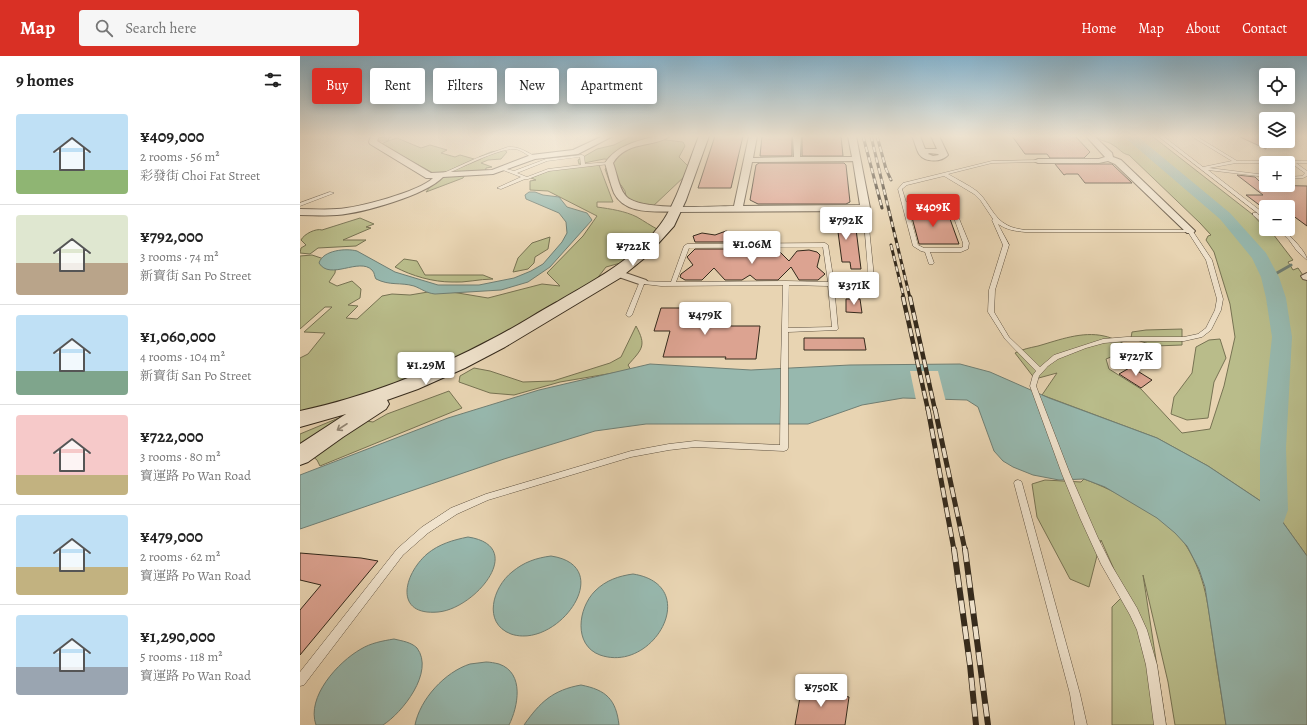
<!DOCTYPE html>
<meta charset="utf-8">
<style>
body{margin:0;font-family:Alegreya,"Noto Serif SC",serif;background:#f6f6f6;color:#222;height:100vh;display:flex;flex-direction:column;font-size:15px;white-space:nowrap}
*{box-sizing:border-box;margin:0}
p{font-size:13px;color:#767676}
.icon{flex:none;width:22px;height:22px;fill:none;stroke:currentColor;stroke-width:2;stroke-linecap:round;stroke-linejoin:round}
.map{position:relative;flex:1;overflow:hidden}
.drawer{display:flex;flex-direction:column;background:#fff;width:300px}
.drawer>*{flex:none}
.banner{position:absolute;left:12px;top:12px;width:380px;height:36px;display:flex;gap:8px}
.controls{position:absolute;left:959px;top:12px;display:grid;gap:8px}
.controls a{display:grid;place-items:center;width:36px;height:36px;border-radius:4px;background:#fff;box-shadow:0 2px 10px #0003;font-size:20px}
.price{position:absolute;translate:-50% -34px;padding:0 9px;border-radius:4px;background:#fff;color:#222;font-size:13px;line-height:26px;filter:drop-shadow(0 1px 2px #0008)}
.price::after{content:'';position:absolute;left:50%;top:24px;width:12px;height:9px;margin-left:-6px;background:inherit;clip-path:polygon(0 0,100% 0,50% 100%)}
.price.active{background:#d93025;color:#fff}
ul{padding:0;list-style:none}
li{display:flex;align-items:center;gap:12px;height:100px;padding:0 16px}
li+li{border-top:1px solid #e0e0e0}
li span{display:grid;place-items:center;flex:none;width:112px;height:80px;border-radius:4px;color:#555}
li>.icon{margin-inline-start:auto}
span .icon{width:48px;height:48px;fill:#fffc;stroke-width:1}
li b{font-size:17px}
h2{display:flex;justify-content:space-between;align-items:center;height:48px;padding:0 16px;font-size:17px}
.pill{padding:0 14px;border-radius:4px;background:#fff;box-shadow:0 2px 10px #0003;font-size:14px;line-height:36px}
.pill.active{background:#d93025;color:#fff}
header{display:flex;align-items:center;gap:24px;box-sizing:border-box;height:56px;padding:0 20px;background:#d93025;color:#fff}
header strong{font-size:19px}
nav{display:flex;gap:22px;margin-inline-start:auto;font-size:14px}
.search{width:280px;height:36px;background:#f6f6f6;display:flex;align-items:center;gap:10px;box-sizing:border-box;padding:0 14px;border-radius:4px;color:#767676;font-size:15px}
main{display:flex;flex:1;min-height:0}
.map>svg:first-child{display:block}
.green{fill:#b9bc8a;stroke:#777353}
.water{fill:#97b8ae;stroke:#707f74}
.pier{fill:#e8d4b2}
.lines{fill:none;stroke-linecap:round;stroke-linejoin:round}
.stream{stroke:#707f74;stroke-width:3}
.river{fill:#97b8ae;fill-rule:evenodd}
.building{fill:#dca391;stroke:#352a1c}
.lane-casing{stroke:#625442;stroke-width:1}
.street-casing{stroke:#625442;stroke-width:2}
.secondary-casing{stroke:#352a1c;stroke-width:2}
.lane{fill:#f0e3cd;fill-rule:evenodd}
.street{fill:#f0e3cd;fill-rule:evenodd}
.secondary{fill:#f0e3cd;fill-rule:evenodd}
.rail-far3-casing{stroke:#352a1c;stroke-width:3}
.rail-far2-casing{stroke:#352a1c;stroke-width:4.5}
.rail-far1-casing{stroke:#352a1c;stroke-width:5}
.rail-casing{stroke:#352a1c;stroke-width:6}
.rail-far3{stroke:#f0e3cd;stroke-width:2;stroke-dasharray:5.5;stroke-linecap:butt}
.rail-far2{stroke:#f0e3cd;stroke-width:3;stroke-dasharray:8;stroke-linecap:butt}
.rail-far1{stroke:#f0e3cd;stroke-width:3.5;stroke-dasharray:10;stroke-linecap:butt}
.rail{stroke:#f0e3cd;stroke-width:4.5;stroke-dasharray:13;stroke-linecap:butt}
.oneway{stroke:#928674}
</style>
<header>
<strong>Map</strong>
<div class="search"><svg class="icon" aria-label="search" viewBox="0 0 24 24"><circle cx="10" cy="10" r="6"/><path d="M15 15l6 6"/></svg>Search here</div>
<nav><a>Home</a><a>Map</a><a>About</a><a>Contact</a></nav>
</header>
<main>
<section class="drawer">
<h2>9 homes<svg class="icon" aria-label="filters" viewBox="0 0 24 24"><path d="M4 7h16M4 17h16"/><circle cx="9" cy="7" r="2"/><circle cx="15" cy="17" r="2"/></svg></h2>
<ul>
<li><span style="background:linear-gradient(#bfe0f5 70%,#8fb573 0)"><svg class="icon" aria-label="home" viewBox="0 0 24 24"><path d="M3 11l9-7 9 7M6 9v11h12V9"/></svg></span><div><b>¥409,000</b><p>2 rooms · 56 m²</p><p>彩發街 Choi Fat Street</p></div></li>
<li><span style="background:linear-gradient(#dfe7d0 60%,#b9a48a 0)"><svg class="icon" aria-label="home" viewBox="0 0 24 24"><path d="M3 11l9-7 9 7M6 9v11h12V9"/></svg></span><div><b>¥792,000</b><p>3 rooms · 74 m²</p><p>新寶街 San Po Street</p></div></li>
<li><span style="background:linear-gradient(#bfe0f5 70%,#7fa58c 0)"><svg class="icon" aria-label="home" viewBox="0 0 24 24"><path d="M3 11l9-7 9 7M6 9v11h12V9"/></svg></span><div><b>¥1,060,000</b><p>4 rooms · 104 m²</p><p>新寶街 San Po Street</p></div></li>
<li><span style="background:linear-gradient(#f6c9c9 75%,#c2b280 0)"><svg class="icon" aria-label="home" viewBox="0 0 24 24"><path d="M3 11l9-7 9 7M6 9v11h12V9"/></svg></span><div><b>¥722,000</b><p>3 rooms · 80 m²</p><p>寶運路 Po Wan Road</p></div></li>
<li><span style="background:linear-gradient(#bfe0f5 65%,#c2b280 0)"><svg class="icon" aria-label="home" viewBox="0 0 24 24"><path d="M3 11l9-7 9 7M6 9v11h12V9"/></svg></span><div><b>¥479,000</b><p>2 rooms · 62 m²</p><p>寶運路 Po Wan Road</p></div></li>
<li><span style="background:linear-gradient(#bfe0f5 65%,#9aa5b1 0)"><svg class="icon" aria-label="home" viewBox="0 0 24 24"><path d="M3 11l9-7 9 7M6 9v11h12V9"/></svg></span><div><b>¥1,290,000</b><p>5 rooms · 118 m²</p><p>寶運路 Po Wan Road</p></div></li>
</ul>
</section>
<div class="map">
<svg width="1007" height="669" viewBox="0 0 1007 669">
<rect width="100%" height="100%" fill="#e8d4b2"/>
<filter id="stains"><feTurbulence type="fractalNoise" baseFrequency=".005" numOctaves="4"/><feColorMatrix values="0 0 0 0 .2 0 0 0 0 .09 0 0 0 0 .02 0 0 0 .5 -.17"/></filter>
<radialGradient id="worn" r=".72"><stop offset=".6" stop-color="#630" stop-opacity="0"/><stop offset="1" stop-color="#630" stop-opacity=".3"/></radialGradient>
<!-- green -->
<path class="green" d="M88,80L91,81L89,82L88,85L97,82L121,92L130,89L147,94L141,97L155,101L160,99L174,103L146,116L133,117L81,88L88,85H76L78,82Z
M332,80H367L357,83L383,86L385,90L379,101L389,111L386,119L350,153C333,153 327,154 317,140H326L325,135L321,129L310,127L305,113L315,104L304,103L279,108L278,104L297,93L314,89Z
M796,80H852L952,158L966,173L973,178L993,204L988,206L993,214L998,212L1007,225V500L974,454L908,410L857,382L742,339L757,317L735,323L715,297C723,293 729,292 738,290C759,284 782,275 804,280C814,282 824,288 833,292L806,303L809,313L841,333L882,377L910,373L924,330L935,281L930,248L914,196L906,184L908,180L911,179L900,167L829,99C822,98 819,92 813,89C806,84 803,87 796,80Z
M204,94L207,96L201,103L188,104L181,107L192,111L186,112L185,116L166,117L163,122L126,136L130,131H124L152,115L181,103L179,101L191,96Z
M299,109L313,146H297V151C311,153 325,155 337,161C344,165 351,170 359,174L324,206L306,211L292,229L142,317L0,358V302L8,298L25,277L4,276L32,251H25L0,273V200L12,199L36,207L35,217L29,226L37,230L52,225L61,233L60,242L48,249L58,250L46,262L57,263L82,240L92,238L110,239L140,234L188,242L242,228L260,230L247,217L283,180L297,160L248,135L230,134V125L236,124L231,122L248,115L262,112Z
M60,162L74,168L66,171L71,172L43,184H66L56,190L18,192L10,198L0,197L1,192L6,189L1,184C4,178 16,172 22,174Z
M250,181L248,193L235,201L234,207L228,213L213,216L218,202L232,187Z
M104,203L117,205L125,219H183L193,223C179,223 165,227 152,226C133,226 112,220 95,211Z
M336,270C347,290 342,293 328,309L331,314L260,326L214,339L190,337L159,326L160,320L174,312L190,315L223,326L253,325L310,307L321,301Z
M882,273V289L855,290L831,282L832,276L846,274Z
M920,283L926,302L914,326L908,362L887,364L871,358L874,341L892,317L896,291L909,284Z
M149,335L162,352L20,410L17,404L0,390V378L41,361L73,366L87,358Z
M784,423C814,434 870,462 887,491C906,522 908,550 913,584C917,613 922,641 926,669H875L868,626L843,519L866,669H812V551L825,538L801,484L789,531L770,523L737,461L732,428L745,424L781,426Z"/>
<!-- water -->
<path class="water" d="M235,136L243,139L259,141L267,151L287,157L292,164L250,211L228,226L201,234L135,238C126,237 122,233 114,230C100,226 90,230 76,223C74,220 75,217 72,214C59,201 30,225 19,207C23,194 46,192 57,195L95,216L138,229H179L214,222L231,215L243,208L262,186L267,177L266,166L259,157L226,143L225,139L229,136Z
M350,308L451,314L550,309L660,308L690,316L749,342L857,382L908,410L974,454L1007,500V669H926L905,531L899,513L887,490L875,477L857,462L805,431L784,423L759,424L733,419L713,411L703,405L694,395L678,351L667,344L603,342L562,349L508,368H346L295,375L204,403L0,473V419L148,362L239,334Z
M168,481C228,490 175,553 138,556C94,560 103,519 127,498C139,488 153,484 168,481Z
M251,500C318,510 258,594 211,578C182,567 193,531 212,516C224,506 236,502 251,500Z
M333,518C403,529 354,618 300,599C273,589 278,552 295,535C306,524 319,520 333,518Z
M94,583C102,585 111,586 117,592C135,616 102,657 83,669H16C6,641 38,606 61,593C71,587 82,585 94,583Z
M186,606C190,606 195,607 199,608C225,617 218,651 209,669H115C120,643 145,616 170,608C175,607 181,607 186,606Z
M281,629C306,634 316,643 319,669H224C240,646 253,634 281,629Z"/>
<!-- pier -->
<path class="pier" d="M610,315H638L646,346L616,344Z"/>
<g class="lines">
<!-- stream -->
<path class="stream" d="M970,221L991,209"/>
<!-- river -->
<path class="river" d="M823,80H837L930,157L966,197L979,221L986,242L992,281L986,392L988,454L974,492L964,496L954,492L949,483L960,454V392L972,281L966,242L961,221L952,202L920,163Z"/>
</g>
<!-- building -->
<path class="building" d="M415,80H443L431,132H398Z
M462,80H492V100H460Z
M502,80H541L543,100H502Z
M712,80H775L790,96L784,102H750L747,98H725Z
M938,80H966V93Z
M459,107H544L546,109L550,146L546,148H458L450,144L456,109Z
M755,108H812L832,127H785L778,118H766L764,119Z
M937,119L955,121L963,129L1007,130V170L988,156V151H962L946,139H963Z
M610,154H637L639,161H647L650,163L659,188H619Z
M523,165H555L561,213H551L550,206H542L538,176H524Z
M426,175L437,178L431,186H395L393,180L402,177L415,179Z
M395,193H433L444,195L452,200L461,195L473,193L480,196L489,205L497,195L509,194L517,196L520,199L517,211L525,218L518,224H499L491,211L478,224H456L450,219L442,224H425L414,212L402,224H385L380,221L381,218L393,209L387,201Z
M546,243H560L562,257L546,256Z
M361,252H404L402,258H418L416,270H460L456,303H425L426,301H363L370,275H354Z
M504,282H564L566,294H504Z
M831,311L852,324L841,332L819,318Z
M0,497L61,502L78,505L0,599V554L21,529L0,524Z
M502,630L549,641L545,669H495Z"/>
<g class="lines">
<!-- lane casing -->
<g class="lane-casing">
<path id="lane" d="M858,80H863L903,111L932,105L891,80H896L937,105H1007V107H996L1007,115V120L1003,122L988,123V121L1002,120L1005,117L991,107H936L909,112L966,119V121L908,114L966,159V162H964Z
M208,91C219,90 227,96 236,101L234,102C227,100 221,93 214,93C197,93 159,113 142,120L139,119L177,102Z
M282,99L284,100L285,108L309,106L311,107L309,108L249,115L228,123H225L201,133L197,132L221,121L203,114V112L214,115L246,103ZM280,101L281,109L248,113L227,121L217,117L247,105Z
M738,104H739V106L692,107L648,118C658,124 669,129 678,136C689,146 693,162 707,169C712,172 719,173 725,174H892L912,204L923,243L921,254L911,274L902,281L884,285H827L804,287L786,292L758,303L748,310L739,320L736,330L770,418L798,482L812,510L837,552L847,574L857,609L866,669H854L846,609L837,574L830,559L801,508L780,462L762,418L730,330L733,319L736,315L705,283L688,256L689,234L703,189L692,164L693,163L681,145L674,138L644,120L607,129L602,133L606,146L641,150L658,160L669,187L668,193L661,196H630L634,207L633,208H629L625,196L621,195L613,190L598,133L603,127L692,105ZM607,149L638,152L654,162L663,187V191L660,192H624L618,189ZM698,168C707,174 715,175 725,176H888L906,204L917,243L915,254L906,272L898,278L884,281H827L803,283L754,299L740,311L709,281L694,256L695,234L709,189Z
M30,136L34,137L0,150V147Z
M563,151L567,152L575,231L572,233L534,230L538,273L537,274L488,276V392L487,394L484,395L395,391L369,394L331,401L188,444L157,458L128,477L103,499L4,629L0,630V616L97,493L122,471L151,452L186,438L331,395L369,388L395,385L480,389L481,309L483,229L361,230L344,228L332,259L329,261L326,259L340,225L371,226L384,190L387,188L525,187L528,189L534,227L569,229ZM523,191L528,226L486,225L376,226L389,192ZM489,229L528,230L532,271L488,272Z
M953,157H957L966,166V170L953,159Z
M978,173H983C989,179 1007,196 1007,204L997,195L989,184Z
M718,424L721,425L722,427L780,638L787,669H775L770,638L714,427L715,425Z"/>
</g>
<!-- street casing -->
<g class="street-casing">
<path id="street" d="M71,80H79L77,85L131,117L192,114L231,99L273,94L303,80H313L278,98L235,103L193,118L143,121C126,139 63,157 37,159C25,160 12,159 0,159V153C12,153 25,154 37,153C57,152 119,136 133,122H126L70,88L69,86Z
M357,80H370C354,92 327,84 313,107C317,117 318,130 325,139C337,156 412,150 434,150L449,80H457L453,102L494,101L493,80H501L500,101H552L548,80H556L570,152L565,155L376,156C355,155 325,159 314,137C310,127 308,117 305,107C317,89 337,85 357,80ZM553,105L560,149L443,150L452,106Z
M612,80H620L625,93H637L631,80H639L648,99C642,106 625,107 619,98C616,93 615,86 612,80ZM629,97L638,98L639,99L633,100L628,98Z
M786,80H794L812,97L813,101L821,104L893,173L895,175L893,177H887L815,108L808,105L799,107H738L734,105L738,103H799L805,101Z
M317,214L346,224L348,226L342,229L313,219L312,217Z
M1007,217V224L1003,223L1001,220Z"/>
</g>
<!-- secondary casing -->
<g class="secondary-casing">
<path id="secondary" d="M399,80H409L386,144L374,170L347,200L320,222L205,291L165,312L118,333L87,344L89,348L86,353L43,381L8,406L0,409V388L46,358L0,371V355C66,341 132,315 192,283C214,272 235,258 257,246C294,224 334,204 360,169C376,149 389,105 399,80Z"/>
</g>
<!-- lane -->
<use href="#lane" class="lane"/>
<!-- street -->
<use href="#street" class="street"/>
<!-- secondary -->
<use href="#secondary" class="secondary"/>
<!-- rail-far3 casing -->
<g class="rail-far3-casing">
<path id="rail-far3" d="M563,80L582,152
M571,80L610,242
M577,80L586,113L591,124
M591,189L604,242"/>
</g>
<!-- rail-far2 casing -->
<g class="rail-far2-casing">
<path id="rail-far2" d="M603,241L628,354
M610,241L635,354"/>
</g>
<!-- rail-far1 casing -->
<g class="rail-far1-casing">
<path id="rail-far1" d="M628,353L654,494
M635,353L665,494"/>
</g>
<!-- rail casing -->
<g class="rail-casing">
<path id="rail" d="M654,493L670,609L676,669
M665,493L688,669"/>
</g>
<!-- rail-far3 -->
<use href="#rail-far3" class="rail-far3"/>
<!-- rail-far2 -->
<use href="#rail-far2" class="rail-far2"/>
<!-- rail-far1 -->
<use href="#rail-far1" class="rail-far1"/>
<!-- rail -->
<use href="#rail" class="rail"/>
</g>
<!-- one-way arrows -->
<defs><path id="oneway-shaft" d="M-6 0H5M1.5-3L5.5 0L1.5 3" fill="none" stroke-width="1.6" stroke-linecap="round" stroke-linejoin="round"/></defs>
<use class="oneway" href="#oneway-shaft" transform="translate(42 371) rotate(147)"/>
<!-- sky -->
<linearGradient id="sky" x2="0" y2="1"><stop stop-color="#87b6d1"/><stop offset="0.46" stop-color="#f5ecdc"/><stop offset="1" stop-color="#f5ecdc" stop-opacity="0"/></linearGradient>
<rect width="1007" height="174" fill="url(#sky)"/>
<rect width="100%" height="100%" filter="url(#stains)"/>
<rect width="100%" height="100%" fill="url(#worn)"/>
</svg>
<div class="controls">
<a><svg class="icon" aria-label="locate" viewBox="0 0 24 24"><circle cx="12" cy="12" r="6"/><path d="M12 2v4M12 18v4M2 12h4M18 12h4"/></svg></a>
<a><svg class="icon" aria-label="layers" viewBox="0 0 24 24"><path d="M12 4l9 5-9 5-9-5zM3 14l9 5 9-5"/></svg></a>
<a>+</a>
<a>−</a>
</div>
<b class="price active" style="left:633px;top:172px">¥409K</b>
<b class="price" style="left:546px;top:185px">¥792K</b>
<b class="price" style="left:452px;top:209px">¥1.06M</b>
<b class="price" style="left:333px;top:211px">¥722K</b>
<b class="price" style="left:554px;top:250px">¥371K</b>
<b class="price" style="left:405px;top:280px">¥479K</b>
<b class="price" style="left:836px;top:321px">¥727K</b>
<b class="price" style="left:126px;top:330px">¥1.29M</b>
<b class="price" style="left:521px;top:652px">¥750K</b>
<div class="banner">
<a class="pill active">Buy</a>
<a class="pill">Rent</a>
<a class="pill">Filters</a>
<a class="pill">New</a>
<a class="pill">Apartment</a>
</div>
</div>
</main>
